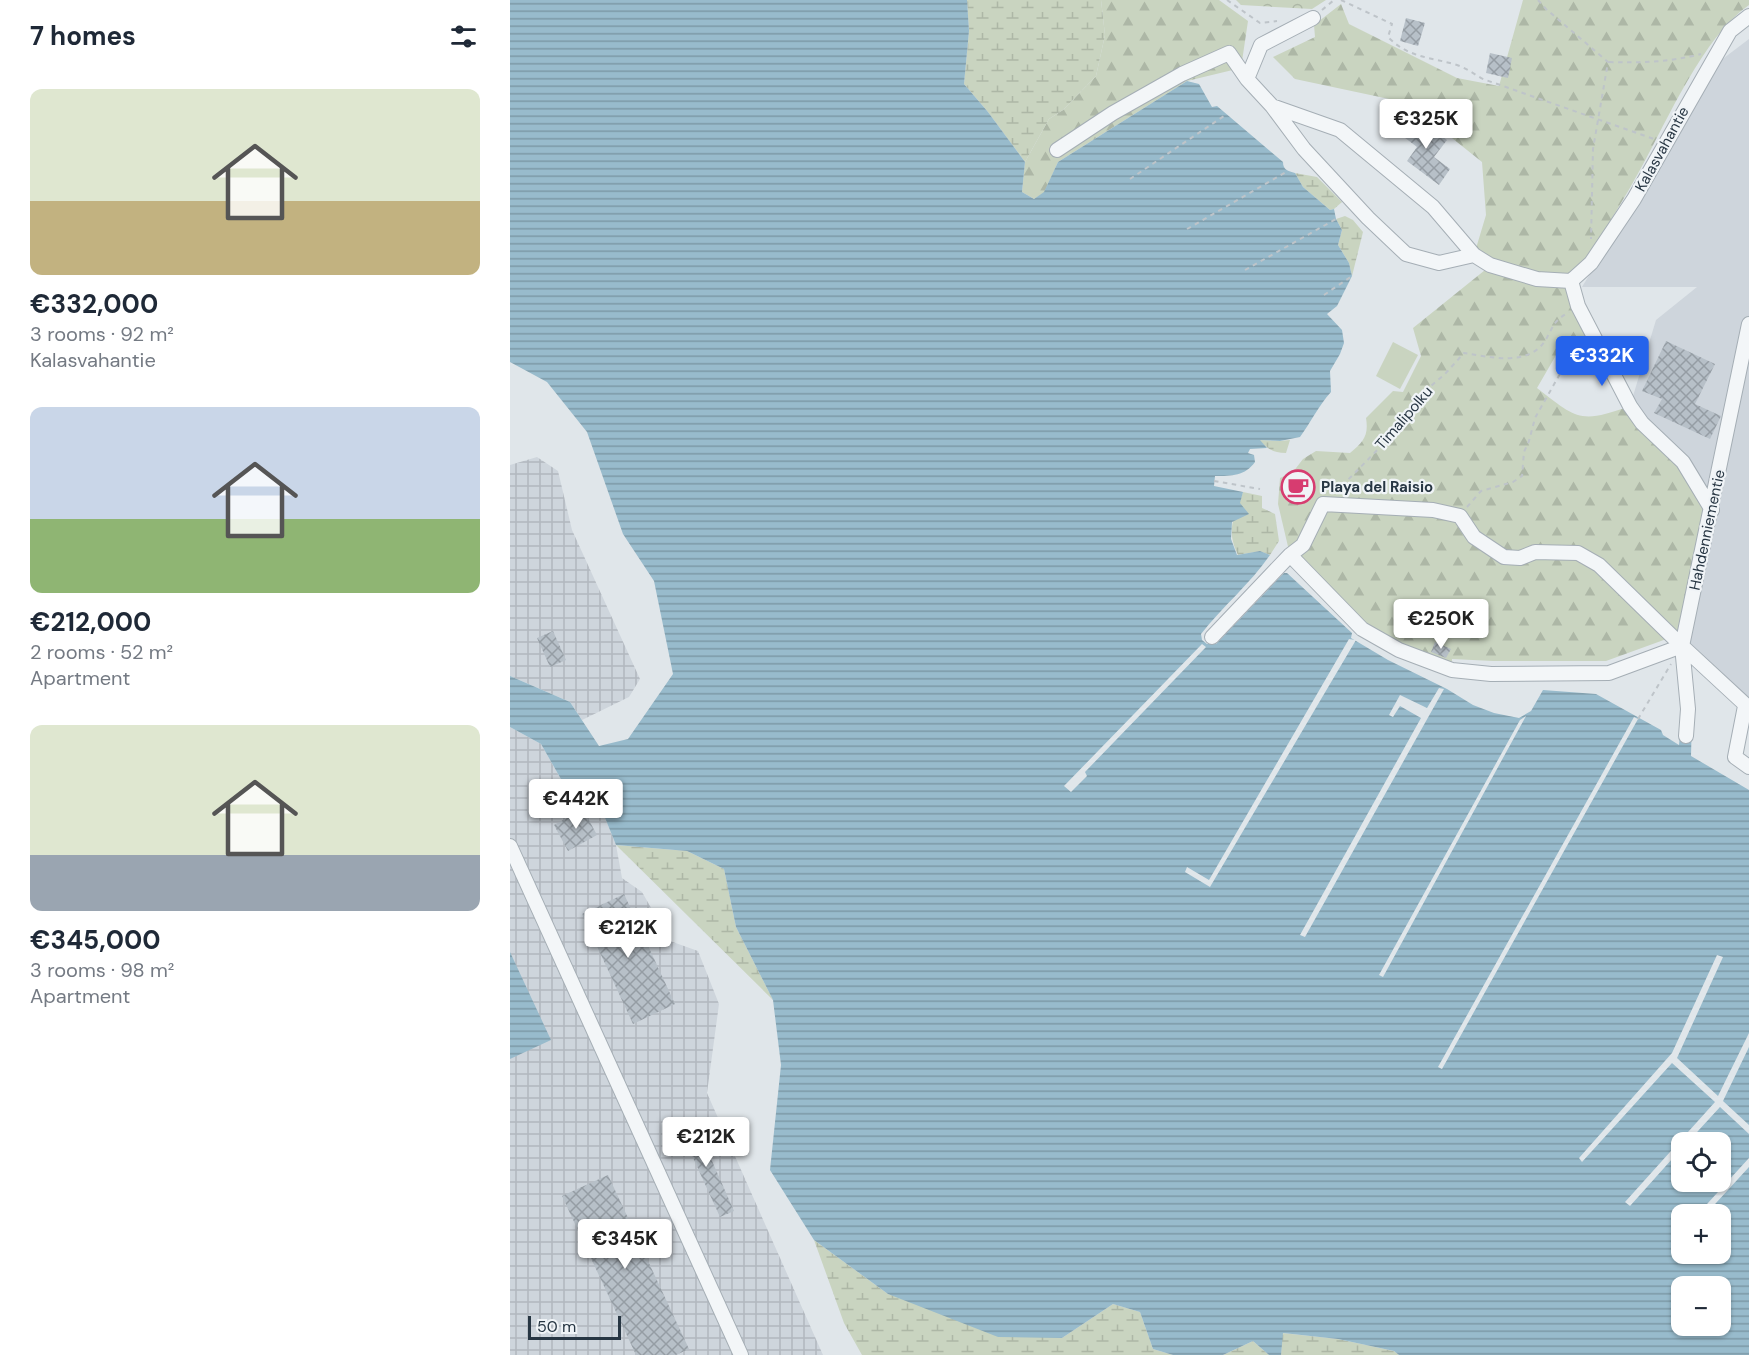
<!DOCTYPE html>
<meta charset="utf-8">
<style>
body{margin:0;font-family:"DM Sans",sans-serif;background:#f6f6f7;color:#1f2937;height:100vh;display:flex;flex-direction:column;font-size:22px;white-space:nowrap}
*{box-sizing:border-box;margin:0}
p{font-size:20px;color:#747a83}
.icon{flex:none;width:33px;height:33px;fill:none;stroke:currentColor;stroke-width:2;stroke-linecap:round;stroke-linejoin:round}
.map{position:relative;flex:1;overflow:hidden}
.details{display:flex;flex-direction:column;background:#fff;width:510px}
.details>*{flex:none}
.controls{position:absolute;left:1161px;top:1132px;display:grid;gap:12px}
.controls a{display:grid;place-items:center;width:60px;height:60px;border-radius:12px;background:#fff;box-shadow:0 2px 4px #0004;font-size:30px}
.scale{position:absolute;left:18px;bottom:15px;width:93px;box-sizing:border-box;padding-left:6px;border:3px solid #273643;border-top:0;font-size:16px;line-height:21px;white-space:nowrap;color:#273643;-webkit-text-stroke:4px #f0f4f7;paint-order:stroke}
.price{position:absolute;translate:-50% -51px;padding:0 14px;border-radius:6px;background:#fff;color:#222;font-size:20px;line-height:39px;filter:drop-shadow(0 2px 3px #0008)}
.price::after{content:'';position:absolute;left:50%;top:36px;width:18px;height:14px;margin-left:-9px;background:inherit;clip-path:polygon(0 0,100% 0,50% 100%)}
.price.on{background:#2563eb;color:#fff}
ul{padding:0;list-style:none}
li{display:grid;align-content:center;gap:12px;height:318px;padding:0 30px}
li span{display:grid;place-items:center;height:186px;border-radius:12px;color:#555}
li>.icon{margin-inline-start:auto}
span .icon{width:108px;height:108px;fill:#fffc;stroke-width:1}
li b{font-size:26px}
h2{display:flex;justify-content:space-between;align-items:center;height:72px;padding:0 30px;font-size:26px}
main{display:flex;flex:1;min-height:0}
.map>svg:first-child{display:block}
.built{fill:#ced5dc}
.industrial{fill:url(#industrial-grid)}
.forest{fill:url(#forest-firs)}
.wetland{fill:url(#wetland-marsh)}
.park{fill:url(#park-crowns)}
.pitch{fill:#c9d4c0}
.water{fill:url(#water-rules);fill-rule:evenodd}
.pier{fill:#e0e6ea}
.building{fill:url(#building-cross-hatch)}
.lines{fill:none;stroke-linecap:round;stroke-linejoin:round}
.minor-casing{stroke:#a5aeb5;stroke-width:16}
.path{stroke:#bec4c9;stroke-width:2;stroke-dasharray:4.5 4.5;stroke-linecap:butt}
.minor{stroke:#f3f6f8;stroke-width:14}
.labels{text-anchor:middle;stroke-width:4.5;stroke-linejoin:round;paint-order:stroke}
.street-label{font-size:15px;fill:#273643;stroke:#f0f4f7}
.poi-label{font-size:15px;font-weight:bold;fill:#273643;stroke:#f0f4f7;text-anchor:start}
</style>
<main>
<section class="details">
<h2>7 homes<svg class="icon" aria-label="filters" viewBox="0 0 24 24"><path d="M4 7h16M4 17h16"/><circle cx="9" cy="7" r="2"/><circle cx="15" cy="17" r="2"/></svg></h2>
<ul>
<li><span style="background:linear-gradient(#dfe7d0 60%,#c2b280 0)"><svg class="icon" aria-label="home" viewBox="0 0 24 24"><path d="M3 11l9-7 9 7M6 9v11h12V9"/></svg></span><div><b>€332,000</b><p>3 rooms · 92 m²</p><p>Kalasvahantie</p></div></li>
<li><span style="background:linear-gradient(#c9d6e8 60%,#8fb573 0)"><svg class="icon" aria-label="home" viewBox="0 0 24 24"><path d="M3 11l9-7 9 7M6 9v11h12V9"/></svg></span><div><b>€212,000</b><p>2 rooms · 52 m²</p><p>Apartment</p></div></li>
<li><span style="background:linear-gradient(#dfe7d0 70%,#9aa5b1 0)"><svg class="icon" aria-label="home" viewBox="0 0 24 24"><path d="M3 11l9-7 9 7M6 9v11h12V9"/></svg></span><div><b>€345,000</b><p>3 rooms · 98 m²</p><p>Apartment</p></div></li>
</ul>
</section>
<div class="map">
<svg width="1239" height="1355" viewBox="0 0 1239 1355">
<defs>
<pattern id="industrial-grid" width="8" height="8" patternUnits="userSpaceOnUse" patternTransform="scale(1.5)"><rect width="8" height="8" fill="#ced5dc"/><path d="M0 4h8M4 0v8" fill="none" stroke="#b1b7be"/></pattern>
<pattern id="forest-firs" width="22" height="20" patternUnits="userSpaceOnUse" patternTransform="scale(1.5)"><rect width="22" height="20" fill="#c9d4c0"/><path d="M5 1l3.5 6h-7zM16 11l3.5 6h-7z" fill="#adb7a6"/></pattern>
<pattern id="wetland-marsh" width="20" height="14" patternUnits="userSpaceOnUse" patternTransform="scale(1.5)"><rect width="20" height="14" fill="#c9d4c0"/><path d="M1 5h8M5 5V1M11 12h8M15 12V8" fill="none" stroke="#adb7a6"/></pattern>
<pattern id="park-crowns" width="20" height="18" patternUnits="userSpaceOnUse" patternTransform="scale(1.5)"><rect width="20" height="18" fill="#c9d4c0"/><path d="M2 6a3 3 0 1 1 6 0M12 15a3 3 0 1 1 6 0" fill="none" stroke="#adb7a6"/></pattern>
<pattern id="water-rules" width="6" height="5" patternUnits="userSpaceOnUse" patternTransform="scale(1.5)"><rect width="6" height="5" fill="#98bbcc"/><path d="M0 2.5h6" fill="none" stroke="#7c99a7"/></pattern>
<pattern id="building-cross-hatch" width="8" height="8" patternUnits="userSpaceOnUse" patternTransform="scale(1.5)"><rect width="8" height="8" fill="#b7c0c8"/><path d="M0 0l8 8M0 8l8-8" fill="none" stroke="#959da4"/></pattern>
</defs>
<rect width="100%" height="100%" fill="#e0e6ea"/>
<!-- built -->
<path class="built" d="M1239,39V708L1172,646L1120,406L1146,320L1187,287H1072L1210,61Z"/>
<!-- industrial -->
<path class="industrial" d="M27,457L48,471L62,530L130,679L119,697L72,720L60,702L0,676V465Z
M0,727L31,744L60,795L89,803L106,845L112,878L132,892L160,941L188,951L209,1004L197,1093L313,1355H0Z"/>
<!-- forest -->
<path class="forest" d="M591,0H709L738,21L731,68L677,81L548,162L534,193L524,199L512,192L515,162L539,119L553,110L586,76L595,35Z
M1013,0H1239V5C1193,37 1158,119 1131,168C1110,207 1086,244 1061,281L1094,357L1049,350L1027,388C1067,419 1070,424 1120,406L1173,462L1202,510L1172,646L1162,637L1096,661H983L942,659V670L852,629L780,555L768,504L770,478L783,472L793,459L806,451L840,453C853,442 859,436 856,418L883,391L893,392L911,356L903,328L980,266L964,255L976,215L972,162L898,103L785,79L763,57L805,37L804,25L831,4L839,24L947,78L989,86Z"/>
<!-- wetland -->
<path class="wetland" d="M457,0H591L595,35L586,76L553,110L539,119L515,162L478,112L454,84L459,31Z
M785,173L807,177L832,202L824,209L820,210L793,187Z
M835,216L843,220L853,232L842,276L839,263L828,245L832,230L826,219Z
M749,440L770,441L780,440L776,453C763,453 758,449 749,440Z
M733,492L752,496V508L765,514L769,541L760,555L750,551L728,555C715,528 725,518 733,492Z
M106,845L177,851L214,869L226,927L263,1000Z
M304,1240L378,1294L552,1338L603,1304L630,1312L643,1349L663,1355H352L334,1323Z
M772,1333L828,1339L884,1351L889,1355H771Z
M743,1341L759,1355H713Z"/>
<!-- park -->
<path class="park" d="M726,0H816L802,9L731,5Z"/>
<!-- pitch -->
<path class="pitch" d="M883,342L908,355L890,389L866,376Z"/>
<!-- water -->
<path class="water" d="M0,0H457L459,31L454,84L478,112L515,162L512,192L524,199L534,192L548,162L677,81L689,84L702,107L707,106L773,162C773,170 778,171 785,173L793,187L820,210L824,209L826,219L832,230L828,245L839,263L842,276L827,306L817,314L832,330L834,343L830,354L820,371L821,392C809,405 801,422 790,437L770,441L750,440L757,448L740,449L738,453L744,455L745,462C735,476 722,476 705,476L704,486L733,492L730,503L739,514L722,522L721,539L727,555L750,551L760,555C740,584 713,606 691,634L692,640L697,644H706L774,573H777L842,633L841,638L878,660L937,689L963,705L984,713L1009,718L1021,711L1033,690L1086,694L1151,730L1153,735L1169,745L1172,714L1182,715L1181,756L1239,790V1355H889L884,1351L828,1339L773,1333L771,1355H759L743,1341L713,1355H663L643,1349L630,1312L603,1304L552,1338L488,1337L378,1294L304,1240L260,1170L271,1065L263,1000L226,927L214,869L177,851L106,845L89,803L60,795L31,744L0,727V676L60,702L89,746L118,739L163,674L144,581L113,534L77,432L37,382L0,362ZM1172,1143H1210V1182H1172ZM1172,1215H1210V1254H1172ZM1172,1287H1210V1326H1172Z
M0,952L41,1040L0,1059Z"/>
<!-- pier -->
<path class="pier" d="M839,639L846,640L700,887L675,872L677,867L699,880Z
M692,644L696,647L575,772L577,776L561,792L554,786Z
M929,688L934,689L795,937L790,935L911,718L890,706L883,717L879,715L890,695L917,708Z
M1016,716L873,977L869,975L1010,720Z
M1124,717L1128,719L932,1069L928,1067Z
M1207,955L1213,957L1167,1058L1208,1096L1239,1033V1047L1213,1101L1239,1125V1134L1210,1107L1177,1143H1172L1171,1149L1120,1206L1115,1202L1205,1102L1162,1063L1072,1162L1069,1158L1162,1053Z
M1239,1158V1167L1195,1215H1187Z"/>
<!-- building -->
<path class="building" d="M896,18L915,23L908,46L890,41Z
M980,53L1002,58L998,78L976,73Z
M904,116L937,140L924,157L940,169L929,185L897,161L907,147L890,134Z
M1156,341L1205,364L1185,404L1211,416L1200,439L1144,413L1152,399L1132,391Z
M43,631L56,660L40,667L27,638Z
M925,642L941,649L936,658L921,652Z
M73,809L87,835L58,851L44,825Z
M114,894L165,1004L123,1024L72,914Z
M184,1120L224,1211L210,1217L169,1127Z
M98,1175L179,1349L166,1355H126L52,1196Z"/>
<g class="lines">
<!-- minor casing -->
<g class="minor-casing">
<path id="minor" d="M803,18L751,45L737,79L762,106L830,130L923,207L964,255L980,265L1027,279L1061,281L1081,263L1124,199L1220,31L1239,16
M762,106L794,149L858,218L896,254L929,263L964,255
M547,150L603,113L672,74L719,53L737,79
M1061,281L1068,306L1120,406L1132,423L1173,462L1202,510
M1239,324L1172,646L1239,708
M780,555L852,629L889,650L942,670L981,674L1099,673L1172,646
M702,637L780,555L793,545L813,504L923,510L950,516L964,537L994,557L1010,558L1025,552L1068,553L1089,565L1172,646L1178,709L1176,736
M1235,706L1225,757L1239,767
M0,846L231,1355"/>
</g>
<!-- path -->
<path class="path" d="M717,0L750,23L767,21
M831,0L882,24L878,37C898,58 921,57 947,65C956,68 964,74 973,79L1144,139
M1028,0L1036,9L1098,62L1083,149L1081,239
M812,10L824,0
M1099,62C1131,63 1160,62 1191,54
M620,179L717,114
M677,229L778,171
M735,270L826,219
M814,295L842,276
M704,481L750,489
M826,492L889,428L909,396L935,374L954,353C981,357 1017,367 1035,341C1044,326 1042,322 1059,312
M957,507L971,491L1003,482L1012,476L1014,452L1019,441L1025,418L1051,372L1062,361L1082,360
M1128,719L1161,664"/>
<!-- minor -->
<use href="#minor" class="minor"/>
</g>
<!-- icons -->
<defs>
<g id="cafe-ring" transform="scale(1.725)"><circle r="9.5" fill="#f0f4f7" stroke="#d73c70" stroke-width="1.5"/><path d="M-5.5-4.5H6V0H3Q3 3.5 0 3.5H-2.5Q-5.5 3.5-5.5 0ZM3-3.2v2h1.7v-2ZM-6 4.5H4V6H-6Z" fill="#d73c70"/></g>
</defs>
<g fill-rule="evenodd">
<use href="#cafe-ring" x="788" y="487"/>
</g>
<g class="labels">
<!-- street labels -->
<g class="street-label">
<text transform="translate(1152 149) rotate(-61)" y="5">Kalasvahantie</text>
<text transform="translate(894 418) rotate(-49)" y="5">Timalipolku</text>
<text transform="translate(1197 530) rotate(-78)" y="5">Hahdenniementie</text>
</g>
<!-- poi labels -->
<g class="poi-label">
<text x="811" y="492">Playa del Raisio</text>
</g>
</g>
</svg>
<div class="controls">
<a><svg class="icon" aria-label="locate" viewBox="0 0 24 24"><circle cx="12" cy="12" r="6"/><path d="M12 2v4M12 18v4M2 12h4M18 12h4"/></svg></a>
<a>+</a>
<a>−</a>
</div>
<div class="scale">50 m</div>
<b class="price" style="left:916px;top:150px">€325K</b>
<b class="price on" style="left:1092px;top:387px">€332K</b>
<b class="price" style="left:931px;top:650px">€250K</b>
<b class="price" style="left:66px;top:830px">€442K</b>
<b class="price" style="left:118px;top:959px">€212K</b>
<b class="price" style="left:196px;top:1168px">€212K</b>
<b class="price" style="left:115px;top:1270px">€345K</b>
</div>
</main>
